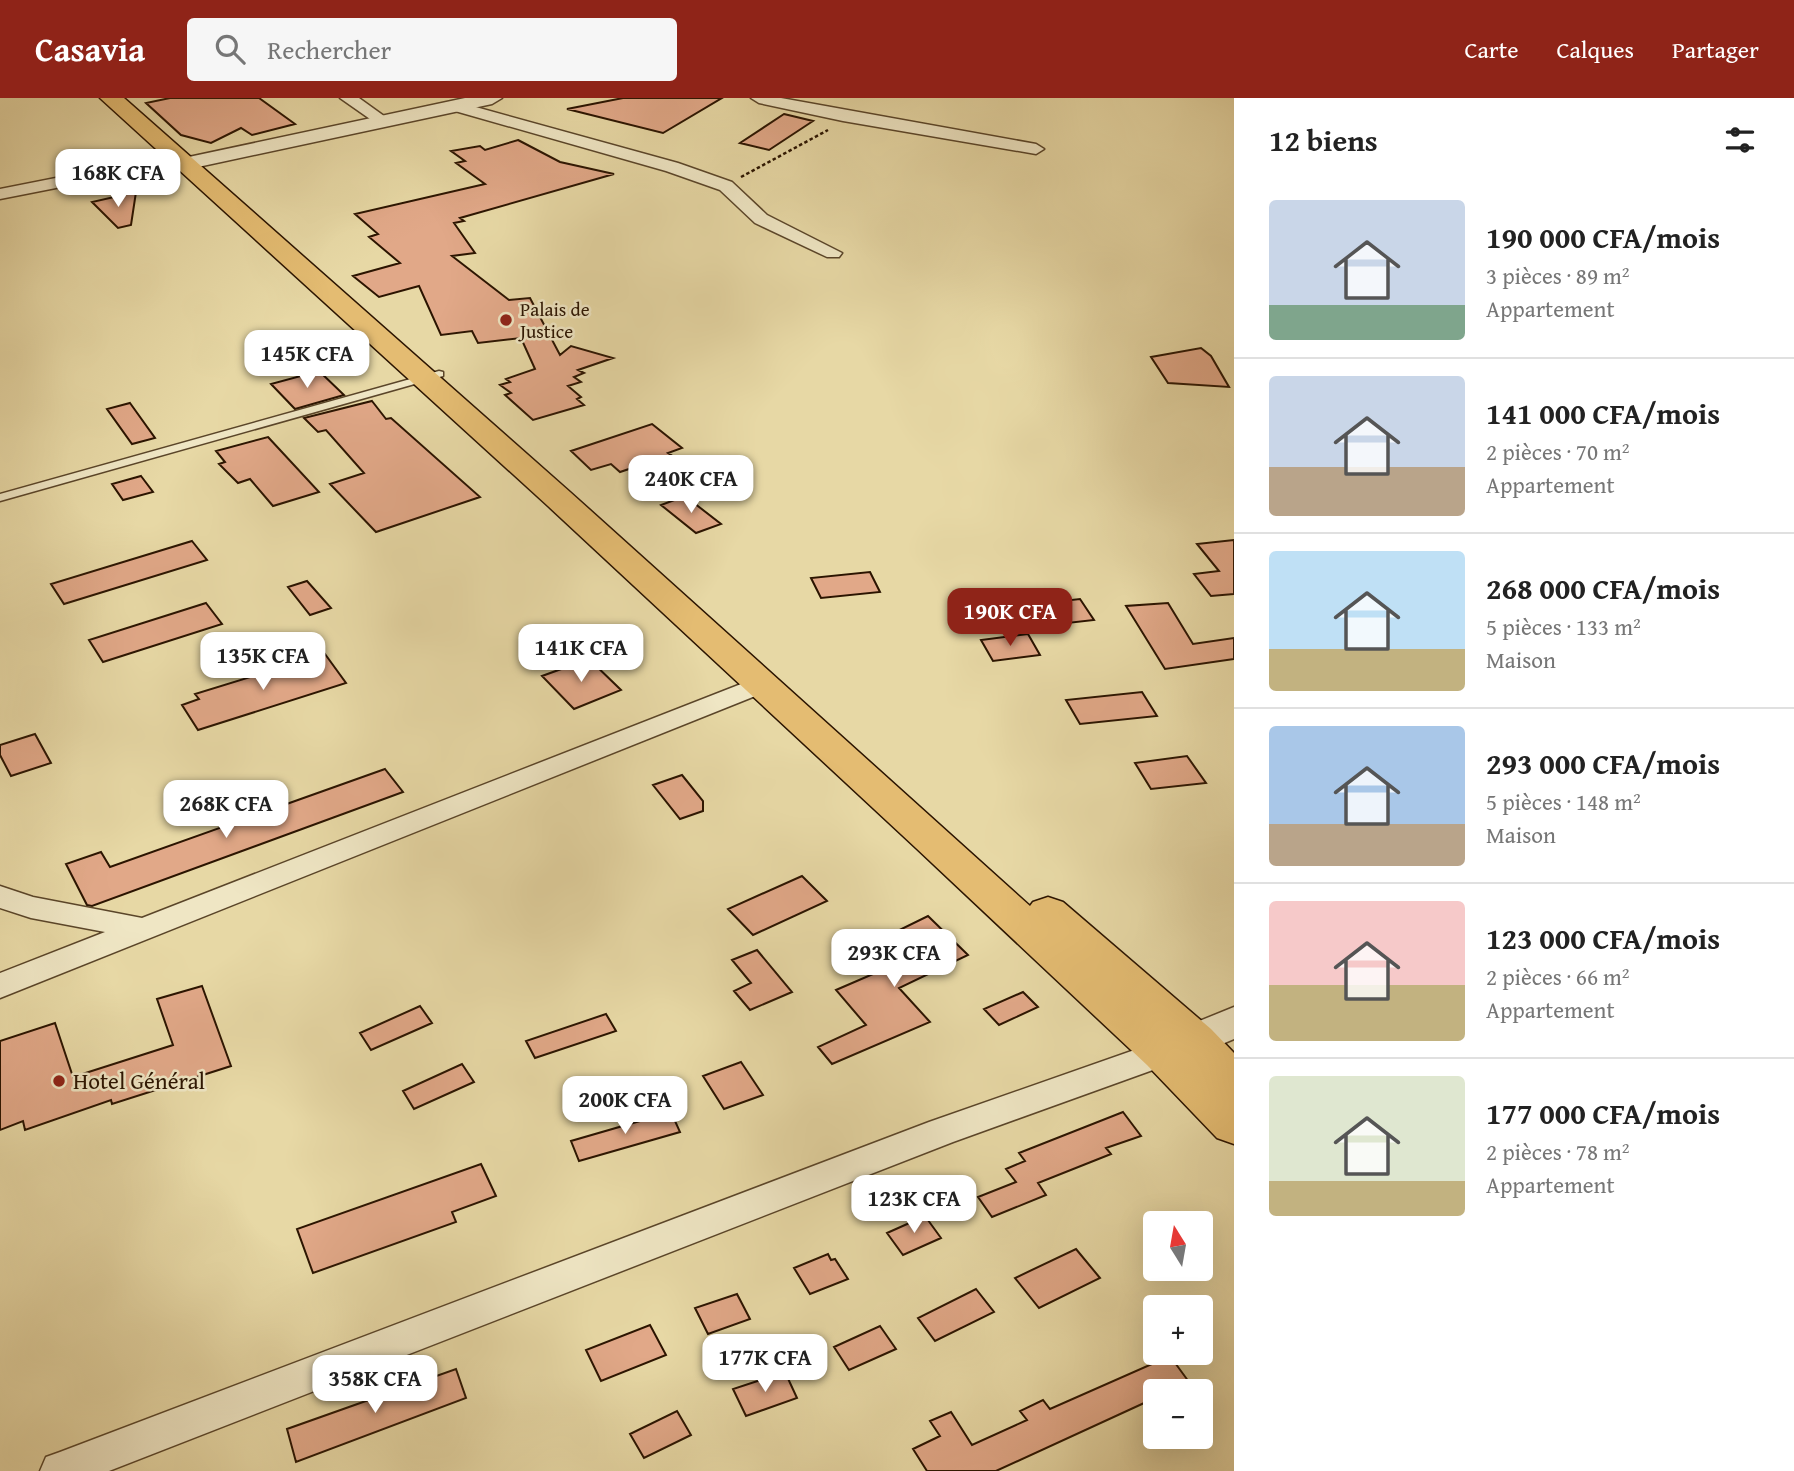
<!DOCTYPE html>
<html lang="fr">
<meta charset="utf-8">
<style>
body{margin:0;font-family:"Gentium Book Plus",serif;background:#f6f6f6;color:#222;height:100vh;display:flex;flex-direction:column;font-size:26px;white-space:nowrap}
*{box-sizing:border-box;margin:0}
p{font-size:23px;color:#767676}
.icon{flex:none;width:38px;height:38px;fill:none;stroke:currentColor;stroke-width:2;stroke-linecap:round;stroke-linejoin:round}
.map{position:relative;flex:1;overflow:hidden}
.drawer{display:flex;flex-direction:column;background:#fff;width:560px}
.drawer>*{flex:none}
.needle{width:46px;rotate:349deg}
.buttons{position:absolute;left:1143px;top:1113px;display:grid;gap:14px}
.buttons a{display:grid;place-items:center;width:70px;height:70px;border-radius:7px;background:#fff;box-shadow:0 7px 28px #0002;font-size:35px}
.price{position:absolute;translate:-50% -60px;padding:0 16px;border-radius:14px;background:#fff;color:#222;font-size:23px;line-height:46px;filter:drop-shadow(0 2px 4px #0008)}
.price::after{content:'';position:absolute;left:50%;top:42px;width:21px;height:16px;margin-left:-10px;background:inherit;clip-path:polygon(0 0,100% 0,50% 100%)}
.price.on{background:#8f2418;color:#fff}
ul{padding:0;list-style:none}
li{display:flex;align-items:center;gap:21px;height:175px;padding:0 35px}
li+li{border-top:2px solid #e0e0e0}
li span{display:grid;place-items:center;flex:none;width:196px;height:140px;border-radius:7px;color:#555}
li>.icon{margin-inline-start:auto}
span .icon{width:84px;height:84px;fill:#fffc;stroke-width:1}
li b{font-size:30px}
h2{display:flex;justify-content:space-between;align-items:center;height:84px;padding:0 35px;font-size:30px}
header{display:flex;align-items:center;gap:42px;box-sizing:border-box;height:98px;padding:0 35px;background:#8f2418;color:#fff}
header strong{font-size:33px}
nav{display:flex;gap:38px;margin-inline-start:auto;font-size:24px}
.search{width:490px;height:63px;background:#f6f6f6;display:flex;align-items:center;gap:18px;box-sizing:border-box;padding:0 24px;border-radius:7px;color:#767676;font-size:26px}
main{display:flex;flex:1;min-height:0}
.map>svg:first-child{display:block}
.building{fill:#e1a888;stroke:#2b1400;stroke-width:2}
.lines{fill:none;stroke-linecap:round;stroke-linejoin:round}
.service-casing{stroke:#5a4529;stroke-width:3}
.minor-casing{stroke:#5a4529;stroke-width:3}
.tertiary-casing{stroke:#5a4529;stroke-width:3}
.trunk-casing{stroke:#2b1400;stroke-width:3}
.path{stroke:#2b1400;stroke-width:2.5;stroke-dasharray:3.5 2.5;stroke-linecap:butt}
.service{fill:#efe6c4;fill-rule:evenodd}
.minor{fill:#efe6c4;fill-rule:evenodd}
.tertiary{fill:#efe6c4;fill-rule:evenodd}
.trunk{fill:#e4bc72;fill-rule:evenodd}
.poi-dot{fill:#8f2418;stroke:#efe6c4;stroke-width:2.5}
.labels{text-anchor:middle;stroke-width:5;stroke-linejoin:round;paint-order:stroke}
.far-poi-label{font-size:19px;fill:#2b1400;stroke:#efe6c4;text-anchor:start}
.poi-label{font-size:23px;fill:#2b1400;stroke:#efe6c4;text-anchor:start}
</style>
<header>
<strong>Casavia</strong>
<div class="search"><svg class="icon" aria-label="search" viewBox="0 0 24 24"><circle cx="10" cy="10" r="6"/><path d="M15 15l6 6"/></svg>Rechercher</div>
<nav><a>Carte</a><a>Calques</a><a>Partager</a></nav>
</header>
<main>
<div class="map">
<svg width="1234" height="1373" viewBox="0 0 1234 1373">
<rect width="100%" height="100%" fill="#e7d8a5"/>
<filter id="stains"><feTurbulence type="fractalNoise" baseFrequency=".00286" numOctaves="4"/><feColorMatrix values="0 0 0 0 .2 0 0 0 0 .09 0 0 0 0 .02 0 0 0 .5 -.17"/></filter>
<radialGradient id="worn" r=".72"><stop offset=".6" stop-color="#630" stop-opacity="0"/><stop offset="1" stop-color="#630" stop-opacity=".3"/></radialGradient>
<!-- building -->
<path class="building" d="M170,0H259L295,26L252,37L241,30L211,45L181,37L146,5Z
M623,0H722L663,35L567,11Z
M784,16L813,23L769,52L740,45Z
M518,42L560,64L614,76L460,120L464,123L454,125L475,155L452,158L509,202L530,200L560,257L571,248L613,260L578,272L584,275L574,279L581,284L568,288L581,299L577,301L584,307L533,322L505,297L511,295L500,287L510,284L506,281L535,271L521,240L478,245L472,233L441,237L419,188L379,199L353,178L400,165L369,139L378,136L355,116L485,86L456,65L465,63L451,53L480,48L485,52Z
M136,94L131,127L118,130L92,104Z
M1201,250L1211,258L1229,289L1168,285L1151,259Z
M319,273L344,297L295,311L271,286Z
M372,303L386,321L391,320L480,399L376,434L330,386L364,375L326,332L318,334L304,320Z
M130,305L155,340L132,346L107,311Z
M652,326L682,350L668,355L671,357L620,374L611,366L591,372L571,353Z
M268,339L319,394L273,408L250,381L238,385L219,366L225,364L216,353Z
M141,378L153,394L123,402L112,386Z
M685,398L721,426L696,435L661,407Z
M1234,442V496L1211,498L1194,476L1219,473L1197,446Z
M192,443L207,462L64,506L51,486Z
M870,474L880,494L821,500L811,480Z
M307,483L331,510L310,517L288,489Z
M1080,501L1094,522L1023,530L1009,509Z
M206,505L222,526L103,564L89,542Z
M1168,505L1193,546L1234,540V561L1165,571L1126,508Z
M1028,536L1040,557L993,563L981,542Z
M325,556L346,585L198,632L182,607L199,601L195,596Z
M589,561L621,592L574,611L542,578Z
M1142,594L1157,618L1080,626L1066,602Z
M35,636L51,665L11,678L0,657V647Z
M1187,658L1206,685L1151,691L1135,665Z
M385,671L403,694L92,808L87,807L66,766L101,754L110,769Z
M682,677L703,703V713L680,721L653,687Z
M802,778L827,803L753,837L728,811Z
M928,818L968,857L899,890L930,924L832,966L818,949L866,927L836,892L901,864L879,842Z
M757,852L792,894L750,912L734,893L751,885L732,862Z
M202,888L231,968L112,1006L111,1002L25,1032L23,1023L0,1032V943L55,925L73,979L173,947L157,901Z
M1023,894L1038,909L999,927L984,911Z
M420,908L432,925L371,952L360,935Z
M606,916L616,933L535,960L526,943Z
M741,964L763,997L724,1011L703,978Z
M462,966L474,984L414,1011L403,993Z
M671,1014L680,1034L579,1063L571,1043Z
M1123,1014L1141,1038L1106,1050L1111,1056L1038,1085L1046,1097L992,1119L978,1099L1016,1084L1006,1071L1025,1063L1019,1055Z
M481,1066L496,1098L452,1114L456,1124L313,1175L297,1131Z
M925,1118L941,1140L903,1157L887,1135Z
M1076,1151L1100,1180L1039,1210L1015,1180Z
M828,1156L831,1162L835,1161L848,1181L810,1196L794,1170Z
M976,1191L994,1214L935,1243L918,1220Z
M737,1196L750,1221L708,1236L695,1210Z
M650,1227L666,1257L601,1283L586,1252Z
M880,1228L896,1251L849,1272L834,1249Z
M1170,1258L1189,1284L1169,1293H1155V1300L996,1373H927L913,1351L940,1338L930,1323L951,1314L972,1347L1027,1322L1020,1313L1043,1302L1050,1311Z
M456,1271L466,1300L296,1364L287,1331Z
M785,1274L797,1300L746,1318L733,1291Z
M677,1313L691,1337L644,1360L630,1336Z"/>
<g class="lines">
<!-- service casing -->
<g class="service-casing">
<path id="service" d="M439,273L443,274V278L0,403V396Z"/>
</g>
<!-- minor casing -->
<g class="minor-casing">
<path id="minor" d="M340,0H359L384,18L376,23L370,21Z
M751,0H781L1036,46L1044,51L1036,56L843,23L759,5Z
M454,3L678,65L732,84L767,117L842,155L839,159H827L755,125L720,92L666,73L448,11V5Z
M177,56L183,57V65L0,101V91Z
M759,579L768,581L772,587L768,593L0,900V875L105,834L31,820L0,810V788L33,799L142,820Z
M1163,942L1175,946L1179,955L1175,964L953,1044L109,1373H40L46,1359L60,1354L929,1024Z"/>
</g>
<!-- tertiary casing -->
<g class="tertiary-casing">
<path id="tertiary" d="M465,0H502L492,6L184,72L174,66L184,60Z
M1234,909V941L1170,968L1155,963L1149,952L1155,941Z"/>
</g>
<!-- trunk casing -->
<g class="trunk-casing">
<path id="trunk" d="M100,0H124L570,394L1030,808L1033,804L1048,799L1063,804L1211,931L1234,955V1046L1217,1040L1147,967L916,750L548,408Z"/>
</g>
<!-- path -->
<path class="path" d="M741,79L828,32"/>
<!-- service -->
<use href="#service" class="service"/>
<!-- minor -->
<use href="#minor" class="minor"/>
<!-- tertiary -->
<use href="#tertiary" class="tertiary"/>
<!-- trunk -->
<use href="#trunk" class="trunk"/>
</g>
<!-- markers -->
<g class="poi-dot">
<circle cx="506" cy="222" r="7"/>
<circle cx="59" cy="983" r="7"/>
</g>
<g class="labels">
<!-- far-poi labels -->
<g class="far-poi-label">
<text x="520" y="218">Palais de<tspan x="520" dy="22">Justice</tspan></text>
</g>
<!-- poi labels -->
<g class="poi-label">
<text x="73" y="991">Hotel Général</text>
</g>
</g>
<rect width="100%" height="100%" filter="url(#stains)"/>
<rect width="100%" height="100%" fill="url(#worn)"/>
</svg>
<div class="buttons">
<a><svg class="needle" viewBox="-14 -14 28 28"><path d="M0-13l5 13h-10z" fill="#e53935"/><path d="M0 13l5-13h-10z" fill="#767676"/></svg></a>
<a>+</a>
<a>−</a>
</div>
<b class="price" style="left:118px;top:111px">168K CFA</b>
<b class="price" style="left:307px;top:292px">145K CFA</b>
<b class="price" style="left:691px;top:417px">240K CFA</b>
<b class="price on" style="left:1010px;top:550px">190K CFA</b>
<b class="price" style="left:581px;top:586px">141K CFA</b>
<b class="price" style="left:263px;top:594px">135K CFA</b>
<b class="price" style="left:226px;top:742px">268K CFA</b>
<b class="price" style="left:894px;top:891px">293K CFA</b>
<b class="price" style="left:625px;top:1038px">200K CFA</b>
<b class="price" style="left:914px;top:1137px">123K CFA</b>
<b class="price" style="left:765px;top:1296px">177K CFA</b>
<b class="price" style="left:375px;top:1317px">358K CFA</b>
</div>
<section class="drawer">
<h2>12 biens<svg class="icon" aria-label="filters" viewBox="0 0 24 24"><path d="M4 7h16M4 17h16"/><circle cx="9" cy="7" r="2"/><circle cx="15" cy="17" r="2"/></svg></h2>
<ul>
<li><span style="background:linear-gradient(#c9d6e8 75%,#7fa58c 0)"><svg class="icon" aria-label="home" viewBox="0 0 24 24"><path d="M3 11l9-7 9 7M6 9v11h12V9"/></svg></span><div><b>190 000 CFA/mois</b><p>3 pièces · 89 m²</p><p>Appartement</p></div></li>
<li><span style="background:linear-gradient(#c9d6e8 65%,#b9a48a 0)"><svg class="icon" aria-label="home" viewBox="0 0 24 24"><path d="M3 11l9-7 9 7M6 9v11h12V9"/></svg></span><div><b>141 000 CFA/mois</b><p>2 pièces · 70 m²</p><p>Appartement</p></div></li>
<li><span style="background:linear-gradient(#bfe0f5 70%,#c2b280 0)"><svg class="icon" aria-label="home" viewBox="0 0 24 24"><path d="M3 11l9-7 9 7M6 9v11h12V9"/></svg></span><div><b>268 000 CFA/mois</b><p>5 pièces · 133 m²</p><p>Maison</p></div></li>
<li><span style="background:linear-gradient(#a9c7e8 70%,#b9a48a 0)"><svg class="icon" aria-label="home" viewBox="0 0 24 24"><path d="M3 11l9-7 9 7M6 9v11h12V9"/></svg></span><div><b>293 000 CFA/mois</b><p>5 pièces · 148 m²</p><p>Maison</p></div></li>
<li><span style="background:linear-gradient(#f6c9c9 60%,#c2b280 0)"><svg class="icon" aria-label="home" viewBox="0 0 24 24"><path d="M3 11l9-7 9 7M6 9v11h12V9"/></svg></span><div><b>123 000 CFA/mois</b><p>2 pièces · 66 m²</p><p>Appartement</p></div></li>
<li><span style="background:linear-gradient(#dfe7d0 75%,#c2b280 0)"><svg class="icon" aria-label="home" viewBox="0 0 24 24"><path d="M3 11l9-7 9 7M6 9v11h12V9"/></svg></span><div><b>177 000 CFA/mois</b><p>2 pièces · 78 m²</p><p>Appartement</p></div></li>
</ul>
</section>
</main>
